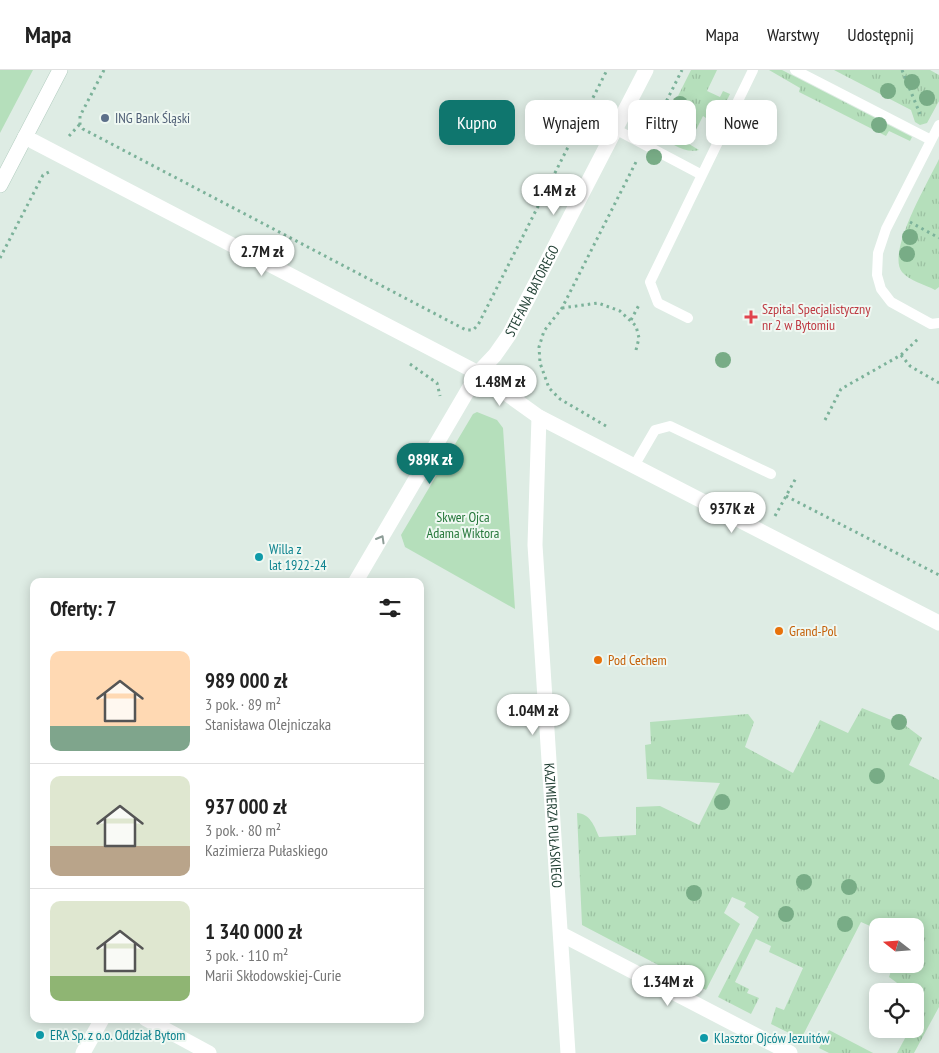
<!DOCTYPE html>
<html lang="pl">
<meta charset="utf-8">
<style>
body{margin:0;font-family:"PT Sans Narrow",sans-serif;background:#f2f2f2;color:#222;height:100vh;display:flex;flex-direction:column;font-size:19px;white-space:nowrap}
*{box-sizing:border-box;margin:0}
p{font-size:16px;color:#767676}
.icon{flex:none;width:28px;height:28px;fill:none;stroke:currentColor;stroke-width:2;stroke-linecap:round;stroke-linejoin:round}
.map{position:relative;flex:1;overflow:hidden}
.sheet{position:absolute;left:30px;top:508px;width:394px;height:445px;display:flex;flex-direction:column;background:#fff;border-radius:10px;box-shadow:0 2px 12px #0003}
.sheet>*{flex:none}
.guide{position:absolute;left:439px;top:30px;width:425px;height:45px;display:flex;gap:10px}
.needle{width:32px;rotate:287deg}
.tools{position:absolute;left:869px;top:848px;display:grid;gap:10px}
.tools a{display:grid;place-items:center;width:55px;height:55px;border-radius:10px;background:#fff;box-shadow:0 2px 12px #0003;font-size:25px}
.price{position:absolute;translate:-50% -42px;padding:0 11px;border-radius:18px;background:#fff;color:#222;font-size:16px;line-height:32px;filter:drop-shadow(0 1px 2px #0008)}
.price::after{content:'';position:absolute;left:50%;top:30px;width:15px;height:11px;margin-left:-8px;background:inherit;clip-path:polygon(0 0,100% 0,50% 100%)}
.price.active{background:#0f766e;color:#fff}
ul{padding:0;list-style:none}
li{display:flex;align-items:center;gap:15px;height:125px;padding:0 20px}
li+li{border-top:1px solid #e0e0e0}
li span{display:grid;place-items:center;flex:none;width:140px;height:100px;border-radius:10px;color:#555}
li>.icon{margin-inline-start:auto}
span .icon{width:60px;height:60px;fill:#fffc;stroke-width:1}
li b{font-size:21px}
h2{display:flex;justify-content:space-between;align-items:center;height:60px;padding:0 20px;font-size:21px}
.chip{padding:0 18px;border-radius:10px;background:#fff;box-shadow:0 2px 12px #0003;font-size:18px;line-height:45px}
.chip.active{background:#0f766e;color:#fff}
header{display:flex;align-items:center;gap:30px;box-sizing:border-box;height:70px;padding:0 25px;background:#fff;border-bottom:1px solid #e0e0e0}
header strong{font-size:24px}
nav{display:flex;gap:28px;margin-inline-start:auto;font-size:18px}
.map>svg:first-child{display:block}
.grass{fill:url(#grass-tufts)}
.park{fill:#b5dfbb}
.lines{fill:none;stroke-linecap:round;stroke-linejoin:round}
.secondary-casing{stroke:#b1ccbf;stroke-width:16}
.path{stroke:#7cb29a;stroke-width:3;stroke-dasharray:2.5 4;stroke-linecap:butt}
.service{stroke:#fff;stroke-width:10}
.minor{stroke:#fff;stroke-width:15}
.secondary{stroke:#fff;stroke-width:15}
.tree{fill:#78ac86}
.oneway{stroke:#8e9e98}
.service-dot{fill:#5c6f8a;stroke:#eff8f2;stroke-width:2}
.health-dot{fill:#e0444e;stroke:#eff8f2;stroke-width:2}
.culture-dot{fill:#0f9aa8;stroke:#eff8f2;stroke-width:2}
.food-dot{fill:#e8710a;stroke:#eff8f2;stroke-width:2}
.labels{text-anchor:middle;stroke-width:4;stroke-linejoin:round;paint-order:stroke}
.service-label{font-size:14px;fill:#4e5e75;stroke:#eff8f2;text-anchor:start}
.street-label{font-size:14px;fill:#1e3d31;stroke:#eff8f2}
.health-label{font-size:14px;fill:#be3a42;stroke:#eff8f2;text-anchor:start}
.park-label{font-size:14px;fill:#25773a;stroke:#eff8f2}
.culture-label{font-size:14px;fill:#0d838f;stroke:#eff8f2;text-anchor:start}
.food-label{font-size:14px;fill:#c56008;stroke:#eff8f2;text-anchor:start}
</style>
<header>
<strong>Mapa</strong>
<nav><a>Mapa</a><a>Warstwy</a><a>Udostępnij</a></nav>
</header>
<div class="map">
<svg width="939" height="983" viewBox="0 0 939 983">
<defs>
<pattern id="grass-tufts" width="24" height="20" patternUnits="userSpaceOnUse" patternTransform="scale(1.25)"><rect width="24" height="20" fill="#b5dfbb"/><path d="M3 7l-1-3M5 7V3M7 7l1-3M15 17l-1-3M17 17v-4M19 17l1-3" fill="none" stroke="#9bc0a1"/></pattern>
</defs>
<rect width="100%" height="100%" fill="#deece4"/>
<!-- grass -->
<path class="grass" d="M691,0H717L707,21L720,27L723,21L730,24L715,54L703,46L689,74L699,80C685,84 669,73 659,64Z
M769,0H782L912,67L910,71L889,61L886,66L799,22L800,18Z
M834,0H930L939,5V31L927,53L920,55L915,52L911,40Z
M939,89V217L935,220C926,215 908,210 902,202C886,182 929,111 939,89Z
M862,638L906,656L922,668L909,695L939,710V937L914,983H897L910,959H915L917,944L915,938V921H908L889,907L892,898L881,894H915V856H878L877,859L861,852L801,969L771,954L776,937L784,940L803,898L769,882L771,876L756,869L735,912L749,919L747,923L759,928L751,944L718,927L759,847L744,837L746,833L732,827L724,843L740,854L706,920L582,855L577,743C590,744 594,755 599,767L636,765V737L660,736L699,755L720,713L647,709L645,675L651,674L650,652L748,644L754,652L745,677L793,703L820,650L848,663Z
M829,960L873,983H829L819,978Z"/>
<!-- park -->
<path class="park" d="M0,0H33L0,63Z
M477,342L497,350L503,358L515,539L405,477L401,465L473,344Z"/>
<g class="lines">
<!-- secondary casing -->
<g class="secondary-casing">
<path id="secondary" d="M0,115L60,0"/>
</g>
<!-- path -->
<path class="path" d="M104,0L80,46V54L83,59L466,260H473L478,255L607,0
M902,0L920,44
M652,60L682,0
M69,66L80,54
M910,152L939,168
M0,188L43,105L49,102
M562,238L598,233L620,241L636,256L639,268L636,280
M631,250L639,235
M901,285L910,296L939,313
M410,294L437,313L440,326
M825,350L841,319L901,285L919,268
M606,356L560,329L549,318L540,293L539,277L544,261L562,238L637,90
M786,426L939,505
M775,446L796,408"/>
<!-- service -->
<path class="service" d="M795,0L931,70
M939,55L886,159L878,183L877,205L881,219L891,232L931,254L939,253
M615,59L702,105
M688,248L658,233L650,212L753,0
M634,396L655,360L670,356L771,404"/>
<!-- minor -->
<g class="minor">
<path d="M25,67L478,303L539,347L939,553"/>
<path id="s1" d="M539,347L535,475L568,983"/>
<path id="s2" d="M356,511L478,303L495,285L509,265L646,0"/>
<path d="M561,864L790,983"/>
<path d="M146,949L209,983"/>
<path d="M83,983L102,949"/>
</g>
<!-- secondary -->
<use href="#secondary" class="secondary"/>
</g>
<!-- trees -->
<g class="tree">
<circle cx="912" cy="12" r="8"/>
<circle cx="888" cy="21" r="8"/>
<circle cx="927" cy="28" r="8"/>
<circle cx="680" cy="34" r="8"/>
<circle cx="879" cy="55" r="8"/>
<circle cx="654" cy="87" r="8"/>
<circle cx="910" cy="167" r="8"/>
<circle cx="907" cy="184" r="8"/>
<circle cx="723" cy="290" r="8"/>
<circle cx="899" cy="652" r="8"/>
<circle cx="877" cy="706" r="8"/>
<circle cx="722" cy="732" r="8"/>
<circle cx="804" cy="812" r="8"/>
<circle cx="849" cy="817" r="8"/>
<circle cx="694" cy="823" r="8"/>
<circle cx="786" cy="844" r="8"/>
<circle cx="845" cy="854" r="8"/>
</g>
<!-- one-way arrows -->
<defs><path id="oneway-chevron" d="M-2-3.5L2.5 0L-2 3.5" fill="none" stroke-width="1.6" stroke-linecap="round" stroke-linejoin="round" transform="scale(1.25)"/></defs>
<use class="oneway" href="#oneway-chevron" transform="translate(381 469) rotate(-60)"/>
<!-- markers -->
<circle class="service-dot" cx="105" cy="48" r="5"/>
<path class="health-dot" d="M748.5 239.5h5v5h5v5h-5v5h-5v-5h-5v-5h5z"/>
<g class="culture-dot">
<circle cx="259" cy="487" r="5"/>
<circle cx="40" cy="965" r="5"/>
<circle cx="704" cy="968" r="5"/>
</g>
<g class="food-dot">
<circle cx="779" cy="561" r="5"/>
<circle cx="598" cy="590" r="5"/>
</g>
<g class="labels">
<!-- service labels -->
<g class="service-label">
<text x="115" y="53">ING Bank Śląski</text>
</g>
<!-- street labels -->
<g class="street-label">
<text dy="5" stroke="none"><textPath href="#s2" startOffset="340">STEFANA BATOREGO</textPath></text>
<text dy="5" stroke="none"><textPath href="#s1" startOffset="409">KAZIMIERZA PUŁASKIEGO</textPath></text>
</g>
<!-- health labels -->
<g class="health-label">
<text x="762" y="244">Szpital Specjalistyczny<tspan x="762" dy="16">nr 2 w Bytomiu</tspan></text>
</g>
<!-- park labels -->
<g class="park-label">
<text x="463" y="452">Skwer Ojca<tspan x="463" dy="16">Adama Wiktora</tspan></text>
</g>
<!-- culture labels -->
<g class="culture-label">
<text x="269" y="484">Willa z<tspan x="269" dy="16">lat 1922-24</tspan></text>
<text x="50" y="970">ERA Sp. z o.o. Oddział Bytom</text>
<text x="714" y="973">Klasztor Ojców Jezuitów</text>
</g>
<!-- food labels -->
<g class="food-label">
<text x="789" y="566">Grand-Pol</text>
<text x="608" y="595">Pod Cechem</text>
</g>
</g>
</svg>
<div class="tools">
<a><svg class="needle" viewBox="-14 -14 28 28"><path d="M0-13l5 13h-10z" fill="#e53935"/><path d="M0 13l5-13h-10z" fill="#767676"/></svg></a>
<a><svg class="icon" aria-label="locate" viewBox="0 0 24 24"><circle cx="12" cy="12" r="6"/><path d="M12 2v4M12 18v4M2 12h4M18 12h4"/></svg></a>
</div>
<b class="price" style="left:554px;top:146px">1.4M zł</b>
<b class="price" style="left:262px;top:207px">2.7M zł</b>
<b class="price" style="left:500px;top:337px">1.48M zł</b>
<b class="price active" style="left:430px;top:415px">989K zł</b>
<b class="price" style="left:732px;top:464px">937K zł</b>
<b class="price" style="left:533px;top:666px">1.04M zł</b>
<b class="price" style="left:668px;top:937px">1.34M zł</b>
<div class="guide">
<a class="chip active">Kupno</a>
<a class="chip">Wynajem</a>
<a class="chip">Filtry</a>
<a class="chip">Nowe</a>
</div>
<section class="sheet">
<h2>Oferty: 7<svg class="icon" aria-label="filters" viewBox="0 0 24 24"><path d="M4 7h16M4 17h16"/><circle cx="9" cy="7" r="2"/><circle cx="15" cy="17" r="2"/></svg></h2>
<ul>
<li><span style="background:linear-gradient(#ffd9b3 75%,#7fa58c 0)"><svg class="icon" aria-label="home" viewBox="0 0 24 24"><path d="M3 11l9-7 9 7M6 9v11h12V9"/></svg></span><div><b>989 000 zł</b><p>3 pok. · 89 m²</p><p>Stanisława Olejniczaka</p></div></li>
<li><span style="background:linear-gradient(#dfe7d0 70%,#b9a48a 0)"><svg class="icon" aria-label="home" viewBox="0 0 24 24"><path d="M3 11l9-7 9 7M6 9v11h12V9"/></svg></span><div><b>937 000 zł</b><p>3 pok. · 80 m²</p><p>Kazimierza Pułaskiego</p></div></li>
<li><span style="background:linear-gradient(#dfe7d0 75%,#8fb573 0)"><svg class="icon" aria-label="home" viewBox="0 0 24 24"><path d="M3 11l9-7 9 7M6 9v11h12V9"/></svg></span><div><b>1 340 000 zł</b><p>3 pok. · 110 m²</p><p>Marii Skłodowskiej-Curie</p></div></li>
</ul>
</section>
</div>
